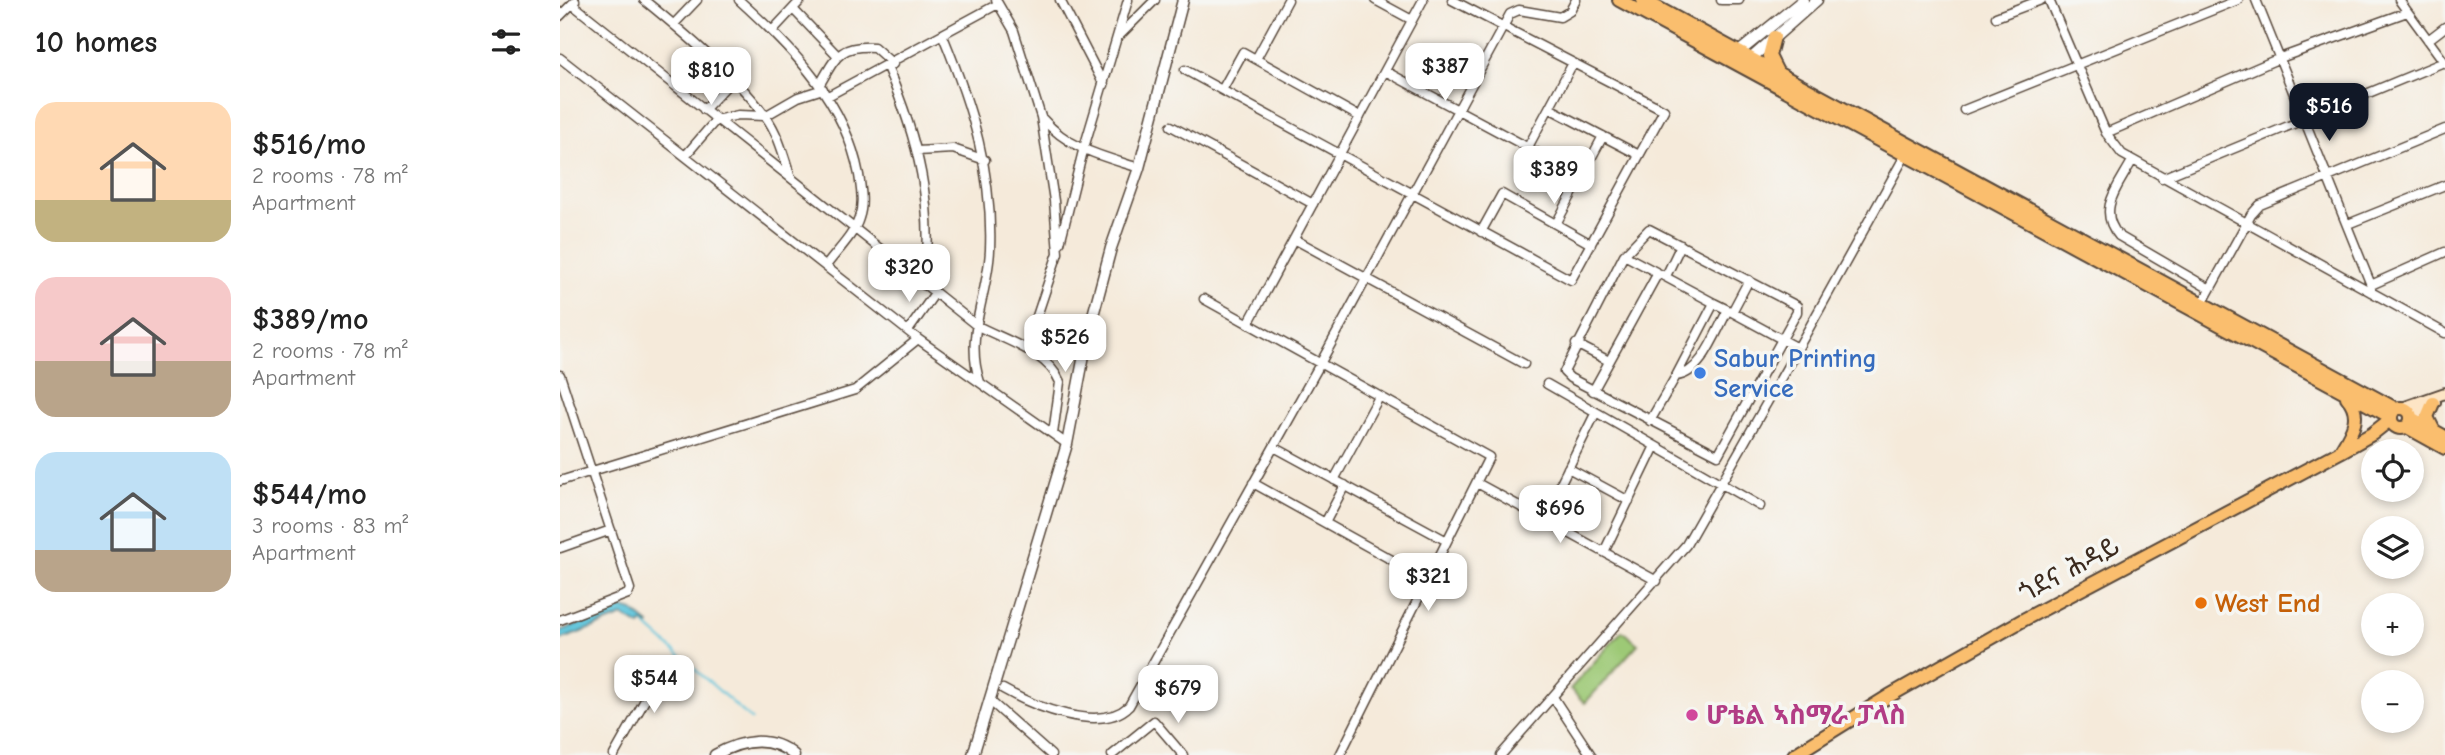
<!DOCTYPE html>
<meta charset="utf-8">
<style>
body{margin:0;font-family:"Comic Neue","Noto Sans Ethiopic",sans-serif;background:#f6f6f6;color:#222;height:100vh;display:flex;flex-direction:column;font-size:26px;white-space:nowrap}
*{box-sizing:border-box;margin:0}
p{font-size:23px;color:#767676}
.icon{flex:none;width:38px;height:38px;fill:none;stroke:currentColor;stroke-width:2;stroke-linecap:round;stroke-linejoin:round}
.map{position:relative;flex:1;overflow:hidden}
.sheet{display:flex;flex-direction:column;background:#fff;width:560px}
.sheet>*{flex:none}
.controls{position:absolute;left:1801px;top:439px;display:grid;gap:14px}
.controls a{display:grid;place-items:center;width:63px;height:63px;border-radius:50%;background:#fff;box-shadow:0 4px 10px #0003;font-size:35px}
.price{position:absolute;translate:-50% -60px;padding:0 16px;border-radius:14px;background:#fff;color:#222;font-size:23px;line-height:46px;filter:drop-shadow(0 2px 4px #0008)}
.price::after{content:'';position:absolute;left:50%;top:42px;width:21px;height:16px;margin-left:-10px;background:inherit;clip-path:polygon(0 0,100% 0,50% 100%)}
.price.selected{background:#111827;color:#fff}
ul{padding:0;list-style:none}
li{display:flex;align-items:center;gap:21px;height:175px;padding:0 35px}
li span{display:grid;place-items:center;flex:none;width:196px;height:140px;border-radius:21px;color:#555}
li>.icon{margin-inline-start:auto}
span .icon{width:84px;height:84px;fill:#fffc;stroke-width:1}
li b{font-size:30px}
h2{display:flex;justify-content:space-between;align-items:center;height:84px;padding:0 35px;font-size:30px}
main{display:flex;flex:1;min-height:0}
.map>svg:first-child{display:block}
.grass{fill:#9dc976;stroke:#6c7a4a;stroke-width:2}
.water{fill:#5fc5dc;stroke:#4d787d;stroke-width:2}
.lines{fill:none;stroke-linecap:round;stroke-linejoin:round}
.stream{stroke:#5fc5dc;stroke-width:2}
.minor-casing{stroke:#57473a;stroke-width:11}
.tertiary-casing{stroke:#57473a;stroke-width:13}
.secondary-casing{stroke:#57473a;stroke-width:14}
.primary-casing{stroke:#57473a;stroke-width:16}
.minor{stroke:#fff;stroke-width:8}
.tertiary{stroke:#fff;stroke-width:10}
.secondary{stroke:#fde5c5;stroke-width:10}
.primary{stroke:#fabe6e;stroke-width:12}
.shop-dot{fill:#3f7fe0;stroke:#f6f6f2;stroke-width:2.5}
.food-dot{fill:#e8710a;stroke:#f6f6f2;stroke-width:2.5}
.hotel-dot{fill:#d1479c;stroke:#f6f6f2;stroke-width:2.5}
.labels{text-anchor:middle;stroke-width:7;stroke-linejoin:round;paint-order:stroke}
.shop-label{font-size:26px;font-weight:bold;fill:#366cbe;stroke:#f6f6f2;text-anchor:start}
.street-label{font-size:26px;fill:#3b2a1e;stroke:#f6f6f2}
.food-label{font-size:26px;font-weight:bold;fill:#c56008;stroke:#f6f6f2;text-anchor:start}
.hotel-label{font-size:26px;font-weight:bold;fill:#b23c85;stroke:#f6f6f2;text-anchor:start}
</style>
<main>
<section class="sheet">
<h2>10 homes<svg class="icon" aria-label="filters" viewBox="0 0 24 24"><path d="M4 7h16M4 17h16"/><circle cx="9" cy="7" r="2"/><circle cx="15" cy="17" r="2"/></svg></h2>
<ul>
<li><span style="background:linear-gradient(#ffd9b3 70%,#c2b280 0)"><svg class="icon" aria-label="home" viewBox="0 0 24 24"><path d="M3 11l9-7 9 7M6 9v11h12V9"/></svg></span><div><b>$516/mo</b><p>2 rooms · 78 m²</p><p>Apartment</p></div></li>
<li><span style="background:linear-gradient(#f6c9c9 60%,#b9a48a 0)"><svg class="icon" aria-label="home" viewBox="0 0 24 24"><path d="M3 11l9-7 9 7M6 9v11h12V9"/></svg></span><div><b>$389/mo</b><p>2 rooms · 78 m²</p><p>Apartment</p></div></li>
<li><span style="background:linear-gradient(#bfe0f5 70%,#b9a48a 0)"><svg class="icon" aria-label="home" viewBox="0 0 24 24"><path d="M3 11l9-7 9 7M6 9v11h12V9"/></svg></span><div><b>$544/mo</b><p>3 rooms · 83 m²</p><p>Apartment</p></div></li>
</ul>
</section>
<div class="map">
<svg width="1885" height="755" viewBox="0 0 1885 755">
<rect width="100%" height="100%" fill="#f6f6f2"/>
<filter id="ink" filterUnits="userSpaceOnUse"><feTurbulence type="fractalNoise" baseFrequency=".0143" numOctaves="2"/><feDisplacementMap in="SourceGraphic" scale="14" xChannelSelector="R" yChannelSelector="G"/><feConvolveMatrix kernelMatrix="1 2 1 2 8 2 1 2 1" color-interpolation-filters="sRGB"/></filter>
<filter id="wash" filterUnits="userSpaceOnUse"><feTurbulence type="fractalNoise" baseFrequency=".00686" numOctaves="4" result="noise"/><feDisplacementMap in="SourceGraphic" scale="28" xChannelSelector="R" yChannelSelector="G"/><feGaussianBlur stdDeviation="1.57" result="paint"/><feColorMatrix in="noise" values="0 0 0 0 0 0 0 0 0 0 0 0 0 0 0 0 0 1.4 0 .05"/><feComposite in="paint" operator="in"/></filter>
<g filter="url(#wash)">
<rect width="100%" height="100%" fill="#f5eada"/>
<!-- grass -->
<path class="grass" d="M1062,631L1078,644L1025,703L1010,689Z"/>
<!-- water -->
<path class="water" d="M63,608L73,611L90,625L82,623L80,626L63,616L0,640V631Z"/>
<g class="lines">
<!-- stream -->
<path class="stream" d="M84,624L192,720
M210,747L216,755"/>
</g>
</g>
<g filter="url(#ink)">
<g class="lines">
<!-- minor casing -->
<g class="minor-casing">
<path id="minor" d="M84,0C121,30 180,80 206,117C219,135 224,157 231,178
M179,0C233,49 285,101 299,175C301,189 304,204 299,218C294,235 276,252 266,266
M436,0L454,31L481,117L494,201L498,253L466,349
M500,0L544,85
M815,0L852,20
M1161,0H1179
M1489,0L1546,133L1562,154L1885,333
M1696,0L1811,285V292
M1839,0L1885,63
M12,4L416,325C443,340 487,351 500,382L493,434
M233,9L277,55
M0,16L15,1
M1436,17L1481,0
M114,24L137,0
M213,30L241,0
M383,36C412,107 433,173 430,250C428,296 404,336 420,382
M559,36L595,0
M1868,40L1885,27
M0,58L358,339L507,444
M696,59L728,0
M327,67C357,136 376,209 364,285
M625,70L1011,280L1104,110L892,0
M825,71L1021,176
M260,84C276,57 279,45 314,47L333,64
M662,90L683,52L800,117
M268,96L438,4
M989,108L1079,155
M144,110L172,80
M1404,110L1678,0
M483,119C509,149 542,156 579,168
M611,126L753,204
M1546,133L1720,58L1847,12
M968,147L1013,63
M357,151L393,149L425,160
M125,156L156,120L178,115L205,116L238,97L263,89
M1572,161C1558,187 1536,210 1559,236L1650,289
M1602,178L1884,62
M996,224L1043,136
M1788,224L1885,185
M1089,229L1237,306V312L1158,455L1010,378L1004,372L1064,255Z
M921,232L942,194L1031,244
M734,239L964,364
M500,243L523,151L568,0
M1098,273L1154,303
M1106,276L1121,245
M1811,285L1885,252
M644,299L929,457L780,755
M1642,304L1691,215L1700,205L1885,129
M1172,312L1189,280
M688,324L863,0
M348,331L375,293
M1016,344L1049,361
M0,375L70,589L68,594L0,620
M1116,376L1154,303L1168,310
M987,384L1200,506
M1033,391L1098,273L1064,255
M1090,421L1116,376C1142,374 1156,331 1168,310L1238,348L1347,152
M714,447L887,541
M1008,468L1069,501
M774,480L819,397
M0,481L295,390L358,339
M693,483L868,580
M917,483L1097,581
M983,519L1036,412
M765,523L785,485
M0,548L51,530
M1044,552L1095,446
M443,689C473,706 540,734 569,706L760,364L950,14L959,10L1000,17L1010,11L1016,0
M993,697L1031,755
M429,700L491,755
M54,755L107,661
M552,755L594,721L623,755
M941,755L1126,545L1238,348"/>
</g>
<!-- tertiary casing -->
<g class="tertiary-casing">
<path id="tertiary" d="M1179,52L1243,0
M1187,62L1257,0
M155,755C181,740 210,735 234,755
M413,755L507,444L528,334L551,248L579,168L623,0"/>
</g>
<!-- secondary casing -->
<g class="secondary-casing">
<path id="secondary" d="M1842,408L1885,393
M1851,416L1875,402"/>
</g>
<!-- primary casing -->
<g class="primary-casing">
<path id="primary" d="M1059,0L1831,417
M1083,0L1836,409
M1214,37L1209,56L1218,74
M1873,403L1867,417L1874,431
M1831 418a10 10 0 1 1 20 0a10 10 0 1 1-20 0Z
M1851,418L1885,437
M1847,427L1885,448
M1781,450C1792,432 1803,415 1787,397
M1234,755L1329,696L1463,620L1780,452L1812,434L1831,419"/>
</g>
<!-- minor -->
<use href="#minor" class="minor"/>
<!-- tertiary -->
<use href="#tertiary" class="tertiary"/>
<!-- secondary -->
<use href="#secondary" class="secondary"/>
<!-- primary -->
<use href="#primary" class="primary"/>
</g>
</g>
<!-- markers -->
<circle class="shop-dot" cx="1140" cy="373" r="7"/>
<circle class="food-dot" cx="1641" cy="603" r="7"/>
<circle class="hotel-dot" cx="1132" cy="715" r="7"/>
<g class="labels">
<!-- shop labels -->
<g class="shop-label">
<text x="1154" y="367">Sabur Printing<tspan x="1154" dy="30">Service</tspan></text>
</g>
<!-- street labels -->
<g class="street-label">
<text transform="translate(1509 569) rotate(-28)" y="9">ጎደና ሕዳይ</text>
</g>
<!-- food labels -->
<g class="food-label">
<text x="1655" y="612">West End</text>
</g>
<!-- hotel labels -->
<g class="hotel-label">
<text x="1146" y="724">ሆቴል ኣስማራ ፓላስ</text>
</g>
</g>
</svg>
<div class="controls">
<a><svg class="icon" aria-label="locate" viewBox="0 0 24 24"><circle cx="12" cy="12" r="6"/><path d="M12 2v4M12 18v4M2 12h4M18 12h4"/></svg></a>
<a><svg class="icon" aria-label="layers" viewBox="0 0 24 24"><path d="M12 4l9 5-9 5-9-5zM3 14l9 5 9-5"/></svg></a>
<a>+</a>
<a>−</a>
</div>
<b class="price" style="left:885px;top:103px">$387</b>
<b class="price" style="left:151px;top:107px">$810</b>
<b class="price selected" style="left:1769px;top:143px">$516</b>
<b class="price" style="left:994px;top:206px">$389</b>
<b class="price" style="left:349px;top:304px">$320</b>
<b class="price" style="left:505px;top:374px">$526</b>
<b class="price" style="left:1000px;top:545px">$696</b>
<b class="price" style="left:868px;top:613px">$321</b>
<b class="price" style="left:94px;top:715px">$544</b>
<b class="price" style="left:618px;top:725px">$679</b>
</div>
</main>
